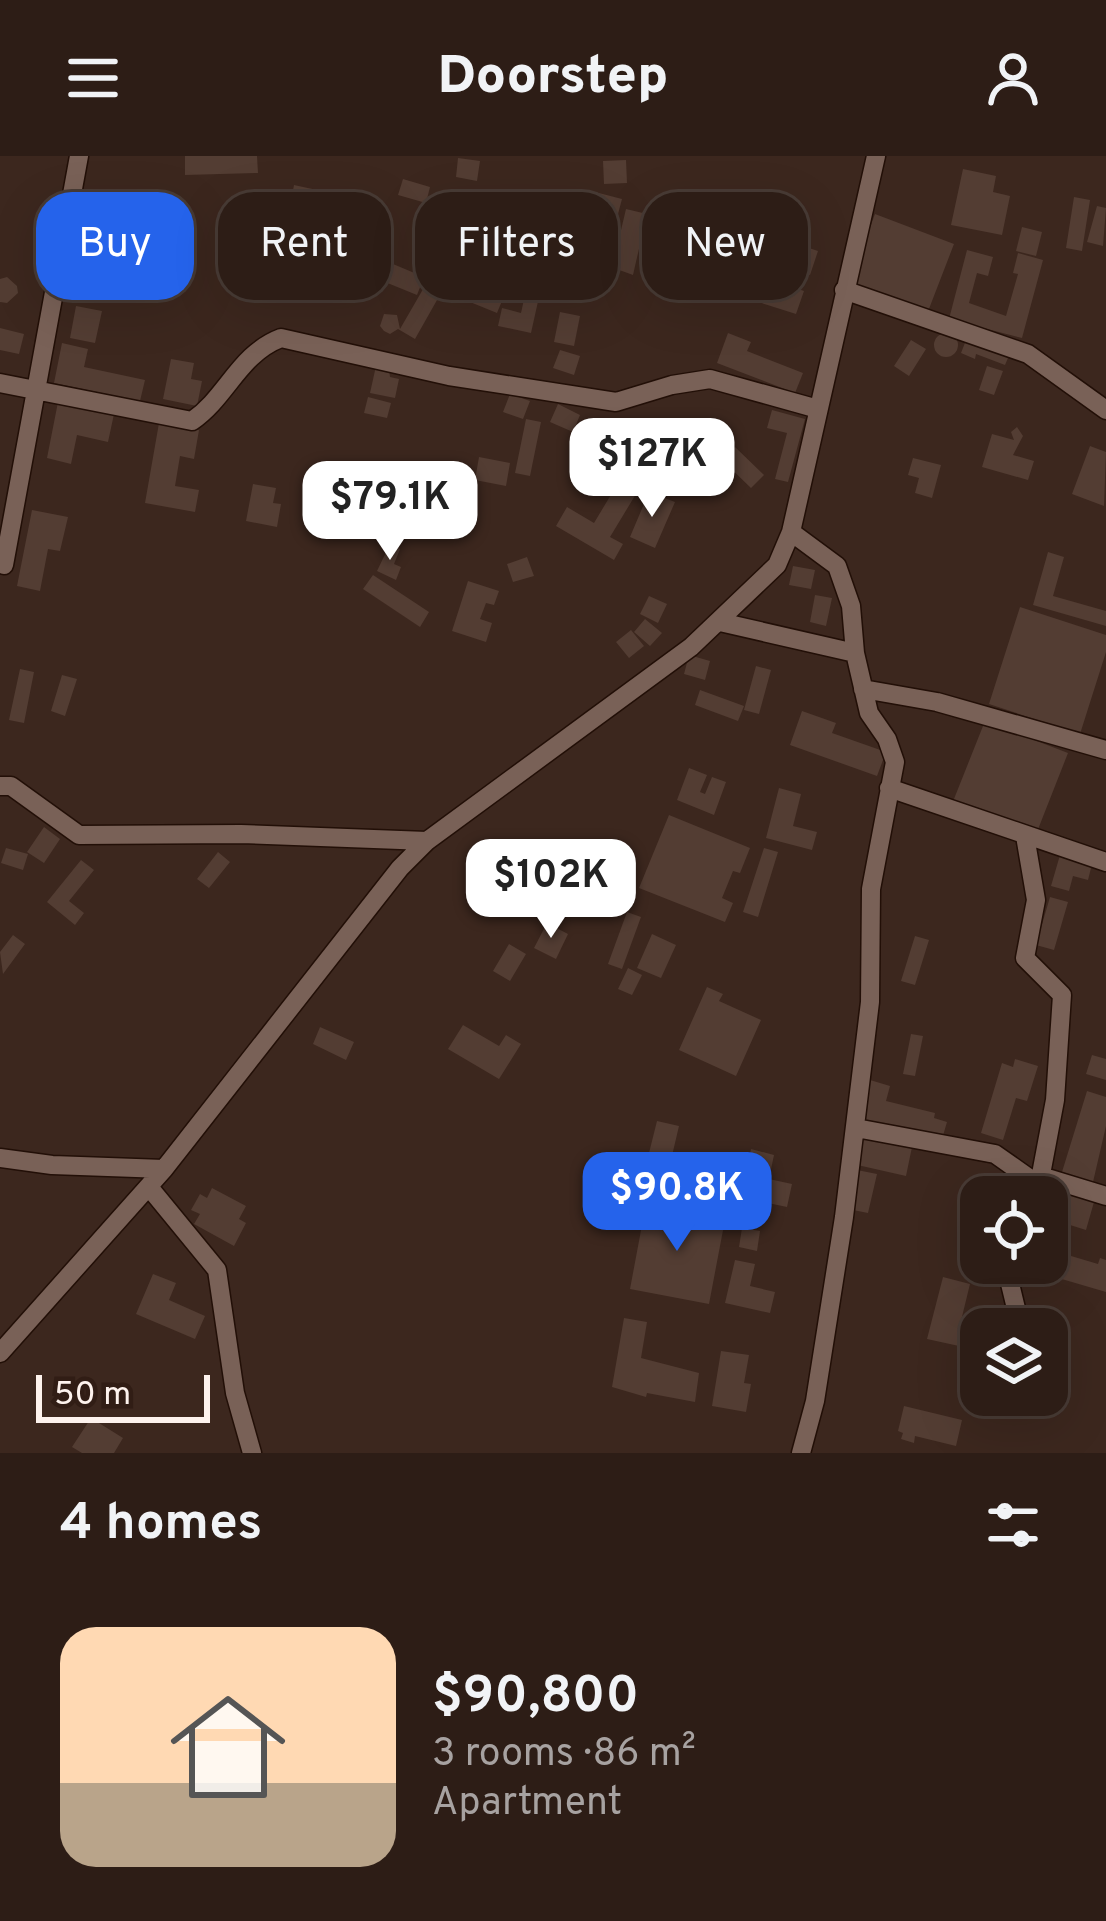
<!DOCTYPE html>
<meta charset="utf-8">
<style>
body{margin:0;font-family:Overpass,sans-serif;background:#392a23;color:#f1f3f6;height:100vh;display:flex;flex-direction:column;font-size:45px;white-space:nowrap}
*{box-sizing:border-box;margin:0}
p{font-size:39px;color:#a7a2a1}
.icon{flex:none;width:66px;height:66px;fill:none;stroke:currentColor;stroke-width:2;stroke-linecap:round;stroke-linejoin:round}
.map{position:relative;height:1297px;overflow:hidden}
.sheet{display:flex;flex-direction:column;background:#2d1d16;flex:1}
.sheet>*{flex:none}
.hud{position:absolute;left:36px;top:36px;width:1035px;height:108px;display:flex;gap:24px}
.fabs{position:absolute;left:960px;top:1020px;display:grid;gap:24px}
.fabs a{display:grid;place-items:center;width:108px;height:108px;border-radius:24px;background:#2d1d16;box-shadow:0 12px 48px #0002,0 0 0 3px #483b35;font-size:60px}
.scale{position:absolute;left:36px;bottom:30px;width:174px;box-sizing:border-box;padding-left:12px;border:6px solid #fdf2ed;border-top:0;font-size:33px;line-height:42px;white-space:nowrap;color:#fdf2ed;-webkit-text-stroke:9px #311d15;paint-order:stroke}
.price{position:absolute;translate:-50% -102px;padding:0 27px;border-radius:24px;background:#fff;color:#222;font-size:39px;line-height:78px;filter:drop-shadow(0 3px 6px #0008)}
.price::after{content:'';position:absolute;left:50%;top:72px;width:36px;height:27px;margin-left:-18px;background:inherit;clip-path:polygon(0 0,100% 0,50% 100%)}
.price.selected{background:#2563eb;color:#fff}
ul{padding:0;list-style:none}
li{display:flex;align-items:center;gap:36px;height:300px;padding:0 60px}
li span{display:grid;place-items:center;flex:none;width:336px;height:240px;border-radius:36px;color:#555}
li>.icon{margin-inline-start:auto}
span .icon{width:144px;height:144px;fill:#fffc;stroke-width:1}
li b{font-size:51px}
h2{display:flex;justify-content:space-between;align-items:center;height:144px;padding:0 60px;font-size:51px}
.pill{padding:0 42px;border-radius:36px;background:#2d1d16;box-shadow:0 12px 48px #0002,0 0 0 3px #483b35;font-size:42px;line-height:108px}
.pill.selected{background:#2563eb;color:#fff}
header{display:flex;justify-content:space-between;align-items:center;height:156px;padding:0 60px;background:#2d1d16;font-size:54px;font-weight:800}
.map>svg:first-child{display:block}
.building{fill:#533d33}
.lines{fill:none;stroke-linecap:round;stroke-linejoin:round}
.minor-casing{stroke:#220f07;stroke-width:21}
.minor{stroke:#796157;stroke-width:18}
</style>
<header><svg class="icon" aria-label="menu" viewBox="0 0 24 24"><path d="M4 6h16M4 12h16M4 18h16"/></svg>Doorstep<svg class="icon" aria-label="person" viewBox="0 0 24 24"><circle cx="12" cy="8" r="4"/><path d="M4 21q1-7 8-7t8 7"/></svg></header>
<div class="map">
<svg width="1106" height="1297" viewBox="0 0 1106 1297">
<rect width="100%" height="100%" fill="#3c271e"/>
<!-- building -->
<path class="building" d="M185,0H257L258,17L185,19Z
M458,2L480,5L477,25L456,21Z
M626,4L627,27L604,28L603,5Z
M963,13L996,20L993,36L1010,40L1002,79L951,69Z
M403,23L430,31L426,47L398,39Z
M294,29L317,34L312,54L290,50Z
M595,36L622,43L618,58L591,51Z
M506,39L544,53L534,83L496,70Z
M1074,41L1090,44L1082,95L1066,92Z
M468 57a14 14 0 1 1 28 0a14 14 0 1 1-28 0Z
M571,50L590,55L587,66L583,65L578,83L563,79Z
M1097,50L1106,52L1103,90L1087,86Z
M777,52L799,60L791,86L818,95L810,119L760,102Z
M626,53L647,58L633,119L589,103L593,85L617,91Z
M290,55L316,60L312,80L286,74Z
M358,57L372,63L349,114L309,97L317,80L343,91Z
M875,58L954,88L927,158L849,128Z
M728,60L748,64L744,83L723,79Z
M93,65L112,69L105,102L133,108L130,124L101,117L100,124L80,120Z
M1022,71L1042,76L1036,100L1016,95Z
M539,75L553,78L531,177L498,170L502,152L521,157Z
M284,78L309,84L304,102L279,96Z
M463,86L483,95L471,126L504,140L497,157L443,135Z
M967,94L993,101L988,120L977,117L969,147L1006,160L1018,118L1013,117L1018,97L1043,104L1022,182L949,163Z
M143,96L160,100L152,130L135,126Z
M504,106L524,112L519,131L498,125Z
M393,108L424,121L417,139L385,126Z
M757,119L804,135L796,158L749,143Z
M7,121L17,130L18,137L7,147L0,146V123Z
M426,128L441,137L415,183L398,173L390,178L384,175L380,170L384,158L397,159L400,173Z
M76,150L102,155L95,187L70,182Z
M560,156L580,160L574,190L554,186Z
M0,172L24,178L19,198L0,194Z
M728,177L751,186L747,195L803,217L795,237L717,207Z
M934 189a12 12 0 1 1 24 0a12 12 0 1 1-24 0Z
M968,179L1011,195L1005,209L976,198L975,203L961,197Z
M911,184L926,193L909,220L894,210Z
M62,187L88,193L84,211L145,224L140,245L54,227Z
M560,194L580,200L574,219L553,212Z
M171,203L194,207L191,223L202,225L197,250L163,243Z
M376,210L389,213L390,221L399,223L395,242L370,237Z
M987,210L1003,215L994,239L979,234Z
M510,238L530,245L523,263L503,256Z
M368,241L391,247L387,262L364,257Z
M58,246L114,258L108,286L77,279L71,308L47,302Z
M558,248L580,259L573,276L550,266Z
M772,254L805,263L788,326L775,323L787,277L767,272Z
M526,263L541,266L530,320L515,317Z
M159,267L199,274L194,303L180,300L175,330L199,334L195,356L145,347Z
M1017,271L1023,280L1013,299L1034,305L1028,324L982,311L992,278L1014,284L1011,276Z
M1090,290L1106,296L1104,350L1072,338Z
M735,291L764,319L751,332L722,304Z
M479,301L510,307L506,330L475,324Z
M913,302L941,309L932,342L915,337L919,322L908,319Z
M621,322L639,333L610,381L623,388L614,404L556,370L567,351L594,367Z
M253,328L276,332L273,347L281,348L277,371L246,365Z
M649,336L675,346L655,392L630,381Z
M32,354L68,361L60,395L48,393L40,435L17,430Z
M390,388L400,393L394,408L401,411L396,424L377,415Z
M1048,396L1064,401L1053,440L1106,455V470L1033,449Z
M527,401L534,420L513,426L507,408Z
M793,410L815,414L811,433L789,429Z
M373,419L429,456L420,471L363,433Z
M468,425L499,435L494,449L486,447L480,463L492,467L486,486L452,475Z
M815,439L832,442L826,470L810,466Z
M649,440L667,448L658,467L640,458Z
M1020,451L1106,479V496L1080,578L989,548Z
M645,463L662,477L650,490L634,476Z
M631,474L644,490L629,502L616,486Z
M689,499L710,505L705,524L684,518Z
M756,510L771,514L759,558L744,554Z
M20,513L34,516L24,567L9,564Z
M62,519L77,523L65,560L51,555Z
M700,534L744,550L738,565L695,549Z
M802,555L836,567L832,577L886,596L877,620L790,589Z
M985,565L1068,597L1035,681L952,648Z
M689,612L707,619L700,636L705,638L712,621L726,626L714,659L677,644Z
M779,632L801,638L793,670L817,676L812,694L766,682Z
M669,659L750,692L740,717L733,715L722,742L733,747L725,766L639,732Z
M44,671L60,683L44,707L27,696Z
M6,692L28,698L23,714L1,707Z
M764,692L778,696L758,761L743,756Z
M218,696L230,706L209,732L197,723Z
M1060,699L1092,708L1088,724L1073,720L1069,735L1051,730Z
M81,704L94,714L69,745L84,757L75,769L47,746Z
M1050,741L1068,746L1054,794L1036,789Z
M627,756L641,761L622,813L608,808Z
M547,767L568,778L556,803L534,792Z
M652,778L676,789L661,822L637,812Z
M13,779L25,788L3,818L0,796Z
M915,780L929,784L915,829L901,825Z
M509,788L526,798L510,825L493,815Z
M628,812L642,819L632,839L618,833Z
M707,831L723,838L719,845L761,864L736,920L679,894Z
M463,869L499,890L506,879L521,888L499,923L448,893Z
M320,871L354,886L346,904L313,888Z
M911,878L923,880L915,920L903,918Z
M1092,899L1106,903V924L1086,918Z
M1015,903L1038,910L1027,945L1016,942L1003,984L981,977L1002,907L1013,911Z
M870,924L890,930L886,945L935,957L934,962L947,966L942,983L860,962Z
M1087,935L1106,941V970L1093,1026L1062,1016Z
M657,965L679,970L671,1004L684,1007L678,1029L643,1021Z
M860,979L912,991L906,1020L853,1008Z
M751,993L774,999L769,1023L792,1028L787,1051L740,1041Z
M857,1014L877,1018L868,1057L848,1053Z
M212,1032L246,1050L239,1063L246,1067L234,1090L194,1068L200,1058L191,1054L200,1038L207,1042Z
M1055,1034L1094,1046L1086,1074L1070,1069L1061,1097L1098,1108L1100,1102L1106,1104V1136L1031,1114L1033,1107H1047V1061Z
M662,1046L701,1053L699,1065L724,1069L709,1148L630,1133L645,1053L660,1056Z
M742,1072L760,1075L757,1095L739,1091Z
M735,1104L755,1108L750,1130L775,1136L770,1157L725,1147Z
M153,1118L176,1127L169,1144L205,1160L195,1183L136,1158Z
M943,1121L970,1128L960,1169L964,1170L959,1190L927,1183Z
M624,1162L647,1166L641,1202L699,1217L695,1246L647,1237L646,1241L612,1231Z
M721,1195L749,1199L744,1227L751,1228L746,1256L712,1250Z
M904,1250L962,1264L956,1290L915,1280L914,1287L901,1283L903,1277L898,1275Z
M91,1262L123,1282L114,1297H82L72,1291Z"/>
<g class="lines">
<!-- minor casing -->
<g class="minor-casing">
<path id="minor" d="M844,134L1028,198L1106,254
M0,227L192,265C227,241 239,198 281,182L449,220L616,246L672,229L710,223L818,253
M791,376L837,410L851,450L855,497L869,557L887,583L895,606L871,733L870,846L844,1061L815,1245L801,1297
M4,409L79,0
M720,466L855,497
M863,533L937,546L1106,594
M0,630H11L79,679L241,678L427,685
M889,632L1106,706
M1025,680L1036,744L1025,802L1062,839L1055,944L1039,1029L1031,1041
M856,972L995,998L1039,1029
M0,1002L52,1009L164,1013
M1041,1020L1106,1040
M149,1031L217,1114L235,1237L252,1297
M1005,1107L1021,1173
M0,1197L164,1013L400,712L427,685L691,491L777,409L791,376L876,0"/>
</g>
<!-- minor -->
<use href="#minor" class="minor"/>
</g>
</svg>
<div class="fabs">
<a><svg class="icon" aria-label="locate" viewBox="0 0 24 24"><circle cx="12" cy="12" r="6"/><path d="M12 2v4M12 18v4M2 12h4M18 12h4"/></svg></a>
<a><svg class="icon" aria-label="layers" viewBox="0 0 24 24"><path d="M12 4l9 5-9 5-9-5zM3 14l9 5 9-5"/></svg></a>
</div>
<div class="scale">50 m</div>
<b class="price" style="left:652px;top:364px">$127K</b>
<b class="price" style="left:390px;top:407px">$79.1K</b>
<b class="price" style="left:551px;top:785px">$102K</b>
<b class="price selected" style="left:677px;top:1098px">$90.8K</b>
<div class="hud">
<a class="pill selected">Buy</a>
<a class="pill">Rent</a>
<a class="pill">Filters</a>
<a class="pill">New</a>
</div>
</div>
<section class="sheet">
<h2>4 homes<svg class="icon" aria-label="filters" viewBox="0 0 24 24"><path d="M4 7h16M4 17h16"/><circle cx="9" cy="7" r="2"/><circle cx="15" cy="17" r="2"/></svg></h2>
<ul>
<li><span style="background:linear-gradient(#ffd9b3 65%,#b9a48a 0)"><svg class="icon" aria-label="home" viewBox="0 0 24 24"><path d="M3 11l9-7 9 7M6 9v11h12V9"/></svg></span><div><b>$90,800</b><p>3 rooms · 86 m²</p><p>Apartment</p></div></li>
</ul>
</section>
